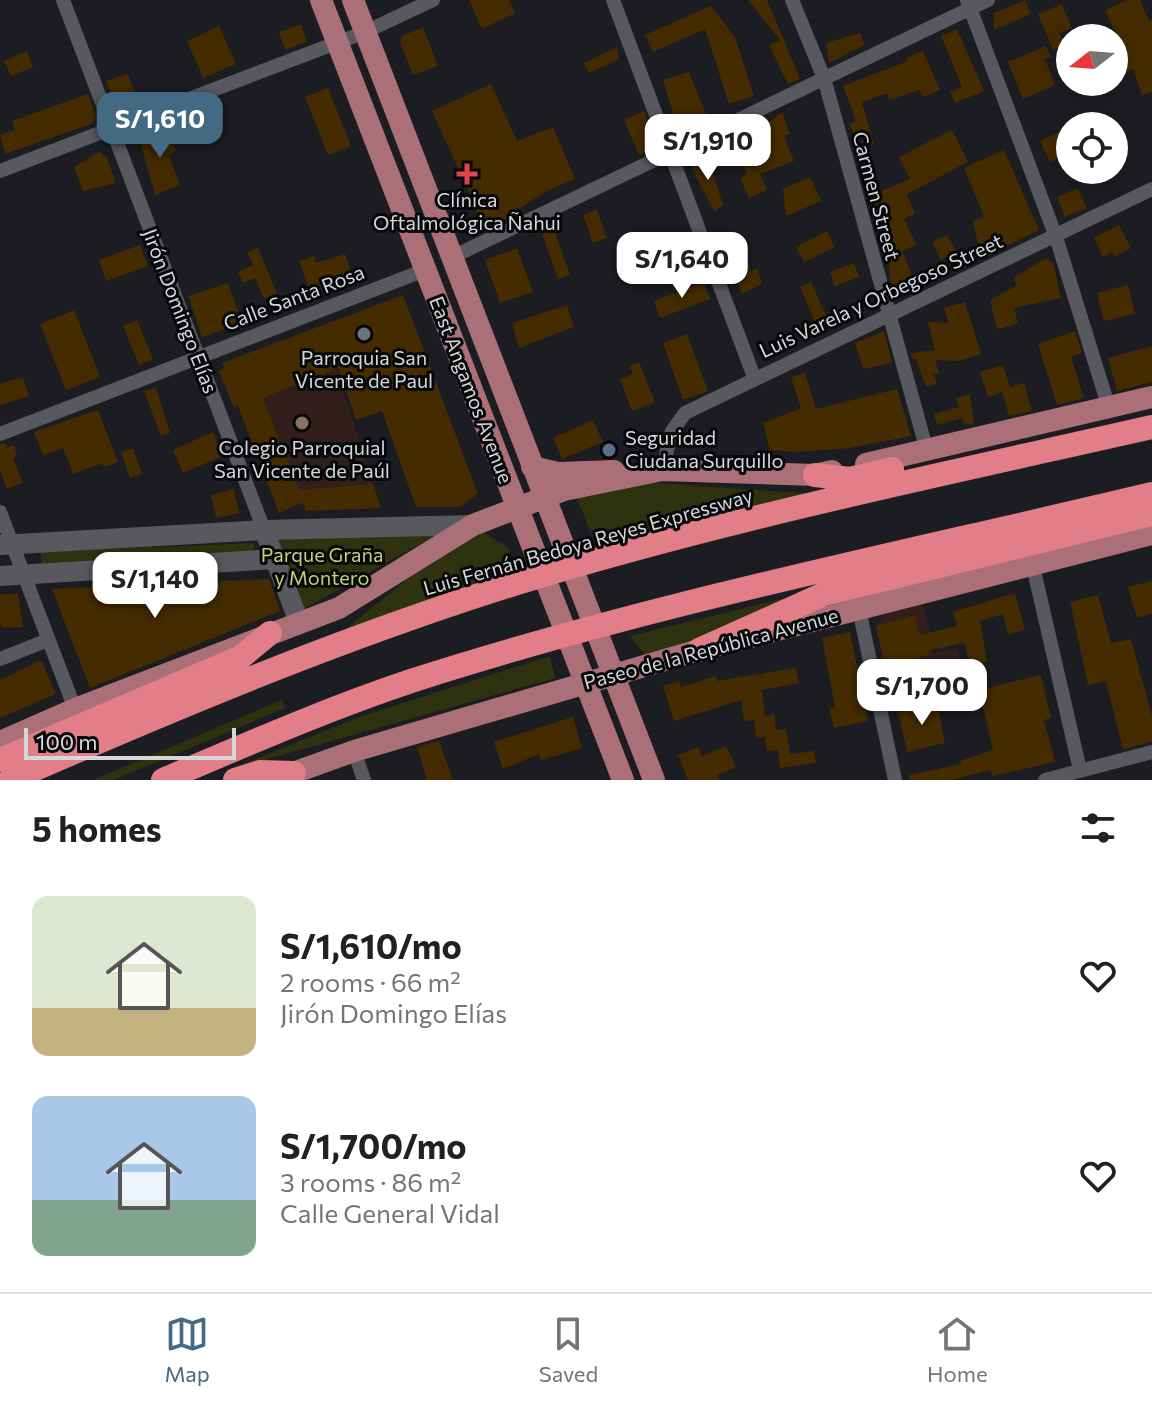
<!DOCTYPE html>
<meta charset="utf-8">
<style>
body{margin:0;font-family:Commissioner,sans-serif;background:#f2f2f2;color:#202124;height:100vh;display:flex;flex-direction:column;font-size:30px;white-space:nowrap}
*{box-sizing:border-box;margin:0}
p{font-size:26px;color:#757577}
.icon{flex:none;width:44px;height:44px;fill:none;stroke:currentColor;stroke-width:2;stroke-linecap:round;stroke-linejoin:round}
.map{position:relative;height:780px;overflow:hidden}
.drawer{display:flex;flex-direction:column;background:#fff;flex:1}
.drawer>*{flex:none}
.needle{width:52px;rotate:253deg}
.fabs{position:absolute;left:1056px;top:24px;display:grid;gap:16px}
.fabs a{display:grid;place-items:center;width:72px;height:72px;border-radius:50%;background:#fff;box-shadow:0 4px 20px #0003;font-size:40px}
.scale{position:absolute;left:24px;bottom:20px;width:212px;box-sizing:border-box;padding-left:8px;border:4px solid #d5d7da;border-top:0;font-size:22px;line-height:28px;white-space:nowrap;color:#d5d7da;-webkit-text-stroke:6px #07080a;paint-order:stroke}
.price{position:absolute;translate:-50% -68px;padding:0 18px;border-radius:16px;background:#fff;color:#222;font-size:26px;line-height:52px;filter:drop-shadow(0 2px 4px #0008)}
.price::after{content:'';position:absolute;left:50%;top:48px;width:24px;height:18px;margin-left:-12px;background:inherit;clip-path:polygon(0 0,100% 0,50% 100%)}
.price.selected{background:#446982;color:#fff}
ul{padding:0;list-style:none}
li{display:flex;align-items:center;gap:24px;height:200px;padding:0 32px}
li span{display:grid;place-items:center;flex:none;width:224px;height:160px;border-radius:16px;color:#555}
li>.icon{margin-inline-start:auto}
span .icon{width:96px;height:96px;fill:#fffc;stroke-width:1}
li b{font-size:34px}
h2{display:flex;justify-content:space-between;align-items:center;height:96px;padding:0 32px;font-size:34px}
.dock{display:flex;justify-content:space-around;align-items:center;height:112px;border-top:2px solid #e0e0e0;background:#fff;font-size:22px;color:#757577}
.dock a{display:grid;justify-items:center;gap:4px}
.dock .selected{color:#446982}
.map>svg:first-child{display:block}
.education{fill:#321f1d}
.green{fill:#2e320e}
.building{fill:#442b00}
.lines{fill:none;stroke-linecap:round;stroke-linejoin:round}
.street{stroke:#57595e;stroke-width:14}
.secondary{stroke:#57595e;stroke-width:20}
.primary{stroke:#aa6f77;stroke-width:22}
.highway{stroke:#e17e88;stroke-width:24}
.health-dot{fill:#e0444e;stroke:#07080a;stroke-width:3}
.worship-dot{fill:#6b7280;stroke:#07080a;stroke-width:3}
.education-dot{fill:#8d6e63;stroke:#07080a;stroke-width:3}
.service-dot{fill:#5c6f8a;stroke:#07080a;stroke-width:3}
.labels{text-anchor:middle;stroke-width:6;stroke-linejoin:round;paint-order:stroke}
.street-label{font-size:20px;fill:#d5d7da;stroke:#07080a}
.poi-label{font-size:20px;fill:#d5d7da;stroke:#07080a}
.park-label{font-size:20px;fill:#c5d077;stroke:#07080a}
</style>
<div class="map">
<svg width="1152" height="780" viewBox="0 0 1152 780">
<rect width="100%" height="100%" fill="#1c1d22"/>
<!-- education -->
<path class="education" d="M308,333L325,373L336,369L381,508L306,511L304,505L298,504L279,513L238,406L234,408L219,371L223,368L222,363Z
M923,603L934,653L957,649L968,691L898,709L876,626L884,614Z"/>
<!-- green -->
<path class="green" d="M644,482L814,494L596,546L576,495Z
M482,531L508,548L515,570L347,628L427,563Z
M438,534L304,609L277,539Z
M254,543V552L42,563L40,552Z
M798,595L693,642L646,656L630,636Z
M550,656L555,678L229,770L359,717Z
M282,700L285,708L114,780H93Z"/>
<!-- building -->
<path class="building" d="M469,0H509L515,13L482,29Z
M748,0H767L800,79L788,84L769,45L780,40Z
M1025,0L1031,14L994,30V13Z
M1127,0H1140L1149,21L1152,20V92L1142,95L1133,69L1122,75L1114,59L1118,56L1114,46L1117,36L1105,10Z
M1062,4L1072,28L1059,33L1064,45L1053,50L1038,14Z
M711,6L735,37L754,96L729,104L705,29L653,52L645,35Z
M301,24L307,42L285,50L279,32Z
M219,26L236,64L203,78L187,41Z
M423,27L438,66L413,75L400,43L402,36Z
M957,29L984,91L955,103L950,92L962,87L941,36Z
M860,33L865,45L829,63L826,43Z
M1046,46L1051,57L1045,59L1055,85L1023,99L1008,62Z
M617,47L619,59L589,73L584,63Z
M27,51L33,67L11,76L4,61Z
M923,51L940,90L923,97L920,90L889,100L887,93L862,102L874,144L866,147L861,134L854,137L850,123L856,121L843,86L908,61L906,58Z
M689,72L708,119L685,132L678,130L663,80Z
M128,74L140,107L119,115L106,81Z
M491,84L517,141L553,127L575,179L549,190L511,214L512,217L482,229L472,198L432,111Z
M328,88L351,146L328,155L305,97Z
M88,94L97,118L89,125L5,154L0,135L15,130L12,121Z
M644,111L657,147L639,155L624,120Z
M782,112L790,134L784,136L794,161L760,174L767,190L749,198L740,178L747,174L736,150L766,136L763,127Z
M168,127L176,151L168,154L180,185L155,195L139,137Z
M1070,127V153L1050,162L1040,141Z
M952,130L968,162L907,194L915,214L904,218L916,245L902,251L917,287L903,294L895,291L890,280L888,245L870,196L910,179L899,157Z
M1004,150L1039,230L981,258L973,221L984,216L964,168Z
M99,152L107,158L116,183L83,191L74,167Z
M707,156L723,205L714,211L692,169L696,161Z
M810,177L821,201L786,216L783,189Z
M1078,188L1087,208L1065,217L1057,197Z
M597,210L607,238L593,243L583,215Z
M552,224L570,275L558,279L540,228Z
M1119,225L1131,248L1114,257L1112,252L1103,257L1094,238Z
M827,231L835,247L804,262L796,247Z
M737,235L751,271L757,268L762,284L742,294L720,242Z
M947,235L956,252L941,260L932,242Z
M140,245L148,266L106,281L99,260Z
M258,248L277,293L264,299L255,278L243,283L238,272L253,265L247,252Z
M517,248L533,292L500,303L485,260Z
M345,254L351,272L323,281L326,290L311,295L299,261L314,256L316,263Z
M1046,258L1053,263L1061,298L1014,308L1018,324L997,329L990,300L1016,286L1014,277Z
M854,263L859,277L835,286L830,272Z
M704,282L710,299L660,318L654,301Z
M811,282L829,322L817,327L800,287Z
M228,283L242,323L202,337L188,296Z
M1128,285L1135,314L1104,321L1097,293Z
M403,295L478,494L459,507H416L382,411L356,420L338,368L263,398L299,490L373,484L381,508L306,511L303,502L279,513L238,406L234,408L219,371L224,368L222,363Z
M965,302L981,354L959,361L935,360L939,373L934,375L937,384L926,387L916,359H912L910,353L935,350L928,322L949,323L944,308Z
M567,305L574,327L519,348L512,323Z
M74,310L100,377L66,390L40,324Z
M137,320L153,359L139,365L123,326Z
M884,331L892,363L863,369L855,343Z
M1075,331L1082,353L1071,357L1084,398L1057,405L1038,344Z
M687,334L708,391L683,400L663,343Z
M1152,346V382L1117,391L1108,358Z
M639,362L655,402L632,411L620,380L633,374L629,366Z
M1003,365L1010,387L1024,383L1032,411L1009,416L1002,392L988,397L980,372Z
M805,373L816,409L897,389L911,436L850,448L798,452L770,450L763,423L801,408L791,377Z
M23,377L29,396L0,405V384Z
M156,388L170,433L161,436L144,391Z
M970,394L974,424L964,425L962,418L937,425L934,414L959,407L956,398Z
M98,410L118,462L104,467L103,463L73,474L63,448L43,455L34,432Z
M593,420L603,442L562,459L553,438Z
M213,432L223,456L183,473L173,450Z
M5,443L7,448L14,445L17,456L13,458L23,483L7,489L0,470V444Z
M133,448L142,474L130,478L121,452Z
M234,489L239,513L216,518L211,495Z
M269,579L280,611L90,688L52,589Z
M1152,581V614L1137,618L1128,587Z
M1015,593L1025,630L1008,634L1003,614L980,621L987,662L969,664L965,643L929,650L930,654L889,667L884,663L876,626L915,615L920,635L957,626L953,612Z
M0,594H18L23,627L3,628L0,624Z
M1098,595L1111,643L1131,639L1152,716V742L1123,749L1106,681L1088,685L1070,602Z
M850,632L868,721L834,728L829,708L835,707L822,638Z
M41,660L56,694L0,718V680Z
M796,668L799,683L762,690L765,716L774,714L776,730L786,729L790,754L814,751L816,763L780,768L778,750L767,751L765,737L756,738L754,720L744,721L741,700L674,721L663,686L679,681L681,687L716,676L717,681Z
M1041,675L1051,718L1044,720L1055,762L992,776L991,770L951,780H910L909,775L961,764L960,761L993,750L979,690Z
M937,703L945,743L907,752L898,711Z
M573,717L582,748L541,760L539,754L503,769L494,742Z
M439,741L453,780H427L417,747Z
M726,746L736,767L717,775L719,780H688L678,755L698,747L702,756Z"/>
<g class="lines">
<!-- street -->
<path class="street" d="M63,0L264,530
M613,0L754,377
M792,0L824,78L927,451
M967,0L1056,237L1109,408
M0,171L365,32L433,0
M452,257L988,0
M0,434L425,270
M662,470L672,431L685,413L1152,189
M0,512L75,709
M1032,562L1080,770
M859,609L895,780
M0,659L48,640
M354,751L364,780
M1045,780L1152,752"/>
<!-- secondary -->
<path class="secondary" d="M264,530L299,622
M0,545L264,530L473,525
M0,576L275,559"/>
<!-- primary -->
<path class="primary" d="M321,0L623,780
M353,0L654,780
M866,464L1152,397
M532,467L558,473L614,471
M0,742L75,709L339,608L473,525L564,490L662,470L815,475L832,471
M279,778L354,751L699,650L1152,534"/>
<!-- highway -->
<path class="highway" d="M815,475L850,479L892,469
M699,650L824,594L1152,514
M0,760L241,657L270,633
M10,780C177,707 344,637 517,583C725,519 940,475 1152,427
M163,780C245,745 327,709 411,681C653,603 905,553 1152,494
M235,780L260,772L294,773"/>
</g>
<!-- markers -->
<path class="health-dot" d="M463 162h8v8h8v8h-8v8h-8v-8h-8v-8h8z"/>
<circle class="worship-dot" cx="364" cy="334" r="8"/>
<circle class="education-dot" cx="302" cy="423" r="8"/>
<circle class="service-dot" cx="609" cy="450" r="8"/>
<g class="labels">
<!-- street labels -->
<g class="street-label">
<text transform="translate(876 196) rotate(75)" y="7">Carmen Street</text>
<text transform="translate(881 296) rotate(-25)" y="7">Luis Varela y Orbegoso Street</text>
<text transform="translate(294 298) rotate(-21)" y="7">Calle Santa Rosa</text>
<text transform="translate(180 311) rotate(69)" y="7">Jirón Domingo Elías</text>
<text transform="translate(471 390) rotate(69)" y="7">East Angamos Avenue</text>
<text transform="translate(588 542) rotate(-16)" y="7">Luis Fernán Bedoya Reyes Expressway</text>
<text transform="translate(711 649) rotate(-15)" y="7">Paseo de la República Avenue</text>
</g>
<!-- poi labels -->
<g class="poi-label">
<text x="467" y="207">Clínica<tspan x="467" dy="23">Oftalmológica Ñahui</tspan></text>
<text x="364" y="365">Parroquia San<tspan x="364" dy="23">Vicente de Paul</tspan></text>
<text x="625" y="445" text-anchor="start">Seguridad<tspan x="625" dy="23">Ciudana Surquillo</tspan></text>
<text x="302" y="455">Colegio Parroquial<tspan x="302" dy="23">San Vicente de Paúl</tspan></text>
</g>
<!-- park labels -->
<g class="park-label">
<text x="322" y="562">Parque Graña<tspan x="322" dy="23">y Montero</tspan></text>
</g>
</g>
</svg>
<div class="fabs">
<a><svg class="needle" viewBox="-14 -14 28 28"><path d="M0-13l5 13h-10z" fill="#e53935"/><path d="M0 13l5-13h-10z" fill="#757577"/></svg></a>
<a><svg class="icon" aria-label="locate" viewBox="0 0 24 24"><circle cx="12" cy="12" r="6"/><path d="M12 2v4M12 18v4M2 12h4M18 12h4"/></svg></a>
</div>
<div class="scale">100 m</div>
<b class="price selected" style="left:160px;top:160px">S/1,610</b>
<b class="price" style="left:708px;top:182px">S/1,910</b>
<b class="price" style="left:682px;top:300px">S/1,640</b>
<b class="price" style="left:155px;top:620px">S/1,140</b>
<b class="price" style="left:922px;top:727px">S/1,700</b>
</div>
<section class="drawer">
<h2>5 homes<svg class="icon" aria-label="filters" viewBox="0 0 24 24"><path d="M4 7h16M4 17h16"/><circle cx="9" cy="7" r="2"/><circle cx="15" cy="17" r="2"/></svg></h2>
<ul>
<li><span style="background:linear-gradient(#dfe7d0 70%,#c2b280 0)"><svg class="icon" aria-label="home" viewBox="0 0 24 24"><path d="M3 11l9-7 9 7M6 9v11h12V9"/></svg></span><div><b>S/1,610/mo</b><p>2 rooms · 66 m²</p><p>Jirón Domingo Elías</p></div><svg class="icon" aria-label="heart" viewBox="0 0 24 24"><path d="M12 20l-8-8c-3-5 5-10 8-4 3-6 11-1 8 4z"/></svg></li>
<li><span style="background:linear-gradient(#a9c7e8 65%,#7fa58c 0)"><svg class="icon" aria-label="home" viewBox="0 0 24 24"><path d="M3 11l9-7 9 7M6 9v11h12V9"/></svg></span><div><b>S/1,700/mo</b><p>3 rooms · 86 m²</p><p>Calle General Vidal</p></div><svg class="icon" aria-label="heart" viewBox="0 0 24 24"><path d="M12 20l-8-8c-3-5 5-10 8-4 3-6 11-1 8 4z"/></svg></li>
</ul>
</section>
<nav class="dock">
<a class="selected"><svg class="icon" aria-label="map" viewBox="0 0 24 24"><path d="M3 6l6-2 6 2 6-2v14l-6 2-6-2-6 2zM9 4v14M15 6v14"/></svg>Map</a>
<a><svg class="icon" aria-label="saved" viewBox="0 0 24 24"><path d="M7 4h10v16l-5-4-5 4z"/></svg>Saved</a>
<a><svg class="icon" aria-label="home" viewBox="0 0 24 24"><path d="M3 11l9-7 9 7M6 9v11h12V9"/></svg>Home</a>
</nav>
